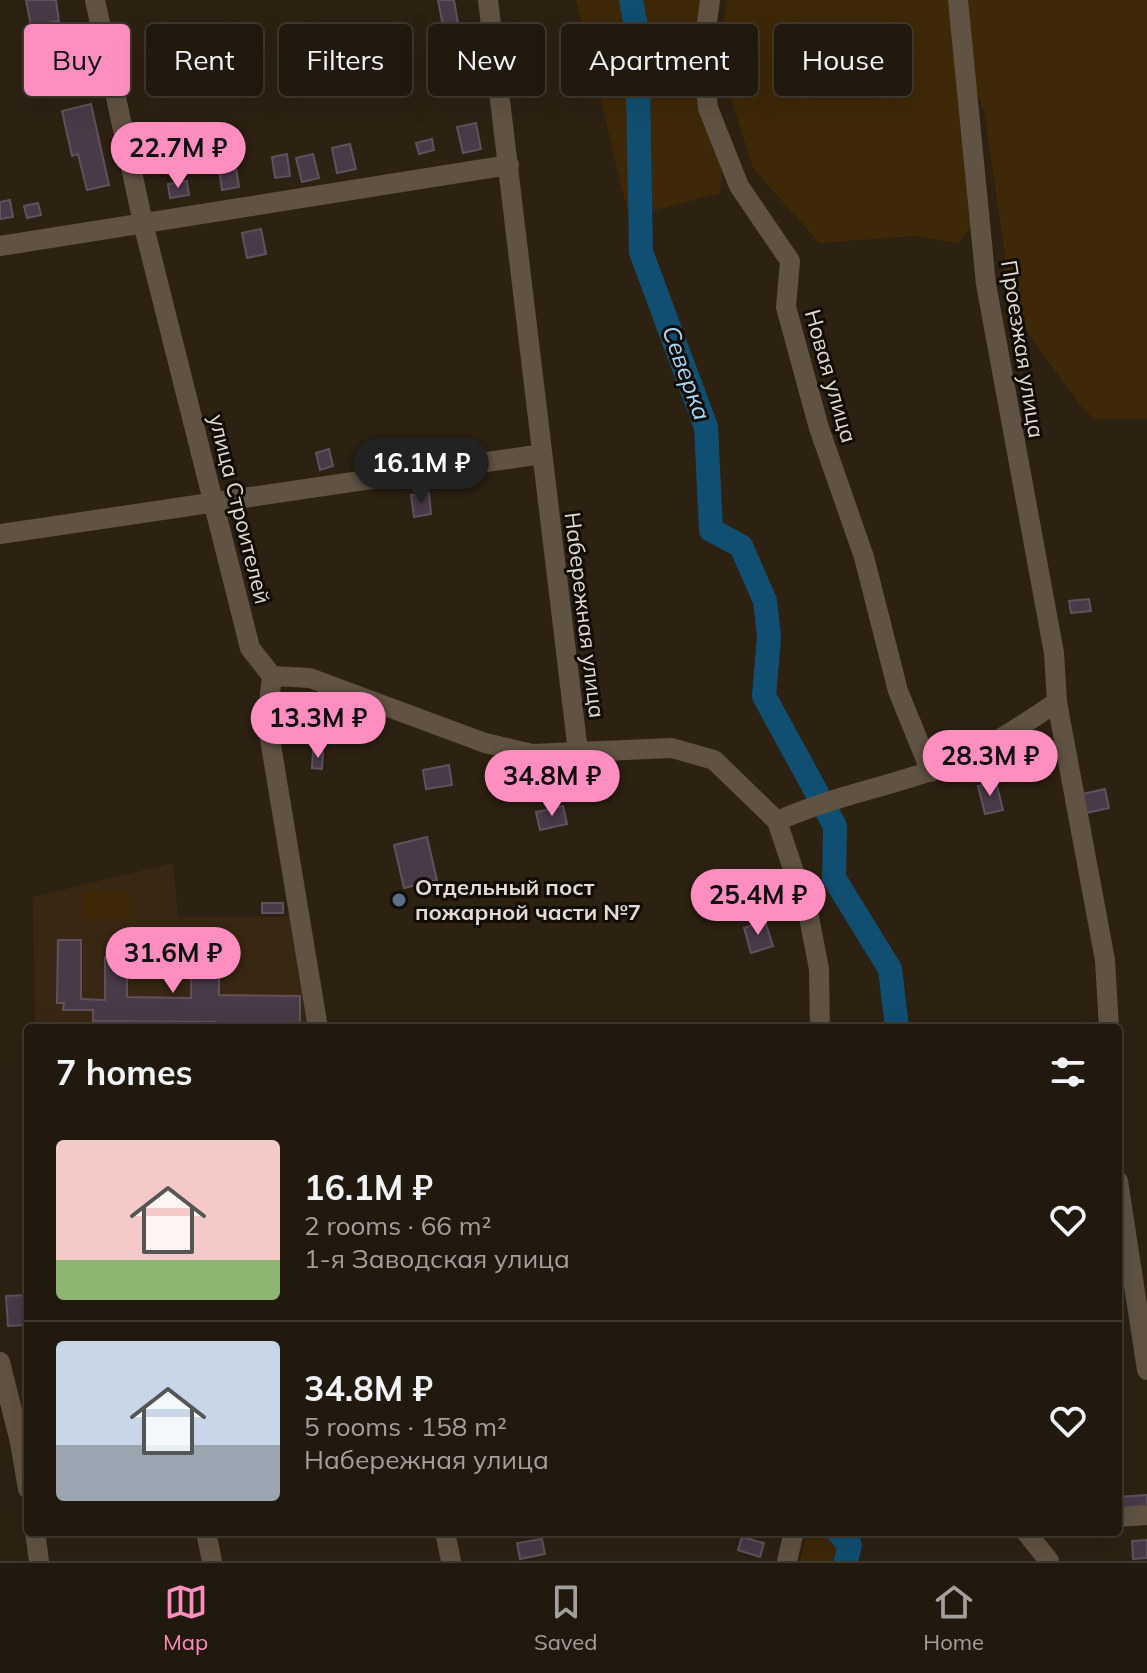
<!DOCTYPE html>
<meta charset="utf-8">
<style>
body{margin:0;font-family:Mulish,sans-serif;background:#2a2217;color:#f1f3f6;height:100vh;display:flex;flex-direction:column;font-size:30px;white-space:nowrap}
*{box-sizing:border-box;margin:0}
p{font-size:26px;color:#a2a09e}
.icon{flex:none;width:44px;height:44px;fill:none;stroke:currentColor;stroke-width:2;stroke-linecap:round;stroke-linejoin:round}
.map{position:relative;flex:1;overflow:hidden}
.panel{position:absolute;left:24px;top:1024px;width:1098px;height:512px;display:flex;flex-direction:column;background:#22190e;border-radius:8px;box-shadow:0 8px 32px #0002,0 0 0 2px #3f382e}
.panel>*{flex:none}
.hud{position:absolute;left:24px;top:24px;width:1100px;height:72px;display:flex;gap:16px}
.price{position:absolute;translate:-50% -68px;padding:0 18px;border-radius:28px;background:#fd8ebf;color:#111;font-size:26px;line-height:52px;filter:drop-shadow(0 2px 4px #0008)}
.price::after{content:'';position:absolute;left:50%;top:48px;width:24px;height:18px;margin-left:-12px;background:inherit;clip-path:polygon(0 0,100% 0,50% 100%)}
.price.active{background:#222;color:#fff}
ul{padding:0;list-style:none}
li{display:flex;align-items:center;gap:24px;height:200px;padding:0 32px}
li+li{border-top:2px solid #3f382e}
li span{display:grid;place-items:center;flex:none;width:224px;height:160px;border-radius:8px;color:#555}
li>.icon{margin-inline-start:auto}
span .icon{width:96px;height:96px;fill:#fffc;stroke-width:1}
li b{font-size:34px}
h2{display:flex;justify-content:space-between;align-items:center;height:96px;padding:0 32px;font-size:34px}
.pill{padding:0 28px;border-radius:8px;background:#22190e;box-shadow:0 8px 32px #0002,0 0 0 2px #3f382e;font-size:28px;line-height:72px}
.pill.active{background:#fd8ebf;color:#111}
.tab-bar{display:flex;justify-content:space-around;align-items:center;height:112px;border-top:2px solid #3f382e;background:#22190e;font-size:22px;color:#a2a09e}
.tab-bar a{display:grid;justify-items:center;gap:4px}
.tab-bar .active{color:#fd8ebf}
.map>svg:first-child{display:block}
.built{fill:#382813}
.green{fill:#3e2808}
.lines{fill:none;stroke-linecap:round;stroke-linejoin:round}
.river{stroke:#104f71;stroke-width:24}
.building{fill:#493a47;stroke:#61515f;stroke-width:2}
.minor{stroke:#615343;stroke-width:20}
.service-dot{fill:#5c6f8a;stroke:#110c06;stroke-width:3}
.labels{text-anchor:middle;stroke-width:6;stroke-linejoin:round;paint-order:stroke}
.street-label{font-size:22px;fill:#e4dcd2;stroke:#110c06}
.poi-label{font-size:22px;font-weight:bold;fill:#e4dcd2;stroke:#110c06;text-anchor:start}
.water-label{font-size:24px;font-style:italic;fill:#a8d8f9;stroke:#110c06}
</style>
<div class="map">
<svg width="1147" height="1561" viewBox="0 0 1147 1561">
<rect width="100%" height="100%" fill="#2d2112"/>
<!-- built -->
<path class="built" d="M173,863L178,917H299L310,1028H35L33,897Z"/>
<!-- green -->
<path class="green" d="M576,0H702L700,95L722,172L720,193L629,217Z
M727,0H948L975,223L957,243L915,236L819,243L753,168L718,59Z
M965,0H1147V419H1094L1081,406C1056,370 994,300 1005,255L984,111L977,93Z
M83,891H130V920L83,919Z
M807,1532H828L843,1548L839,1561H800Z"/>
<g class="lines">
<!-- river -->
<path class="river" d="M631,0L637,33L641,252L706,427L711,530L741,546L765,601L769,637L764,696L835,826L834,878L890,969L897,1028
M838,1532L850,1545L846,1561"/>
</g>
<!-- building -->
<path class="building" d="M26,0H56L59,21L31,26Z
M438,0H454L458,23L443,26Z
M200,33L204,51L188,54L185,36Z
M185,67L188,89L171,91L168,69Z
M91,104L109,185L87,190L78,154L72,156L62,111Z
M476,123L481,149L463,153L457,127Z
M432,139L434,150L419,154L416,143Z
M350,144L356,169L337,173L332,148Z
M287,154L290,176L275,178L272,157Z
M313,154L319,178L302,182L296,158Z
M236,168L239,187L222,190L219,170Z
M187,181L189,195L170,198L168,184Z
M10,200L13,217L0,219V202Z
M38,203L41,215L27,218L24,206Z
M261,229L266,254L247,258L242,233Z
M329,449L333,466L320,470L316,453Z
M429,493L431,514L414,517L411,495Z
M1089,599L1091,611L1071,613L1069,601Z
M313,751L323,752L322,769L312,768Z
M449,765L452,785L426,789L423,770Z
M996,782L1003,810L985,814L978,786Z
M1105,789L1109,808L1086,813L1082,794Z
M563,806L567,824L540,830L536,812Z
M427,837L437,880L404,888L394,845Z
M729,877L734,905L729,906L730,914L719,916L712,880Z
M262,903H283V913H262Z
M765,921L773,946L751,953L744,928Z
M192,939H219V995L300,996V1028H216V1022L93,1021V1010H63L64,1003H57L58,940H81V999L105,1000V957H127V997L191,998Z
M28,1295V1325L8,1326L6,1296Z
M1147,1495V1507L1118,1510V1497Z
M742,1537L764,1543L760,1557L738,1550Z
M542,1539L545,1554L520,1559L517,1543Z
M1147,1540V1558L1133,1559L1132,1541Z"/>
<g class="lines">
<!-- minor -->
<path class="minor" d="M95,0L143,223L250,648L272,676L267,721L318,1028
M488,0L578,752
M710,0L703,53L708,108L739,186L790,261L786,307L819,428L864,557L898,691L931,772
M958,0L986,284L1054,653L1057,702L1105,960L1109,1028
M0,246L509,165
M0,534L542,454
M272,676L310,678L485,743L532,754L672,748L714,760L777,821L809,917L819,969L820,1028
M777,821C826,799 877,789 928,772C975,757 1017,729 1057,702
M1118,1181L1147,1370
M0,1362L20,1442L28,1489
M1118,1517L1147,1515
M35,1532L39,1561
M206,1532L212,1561
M445,1532L451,1561
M1026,1532L1049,1561
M787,1561L794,1532"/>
</g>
<!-- markers -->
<circle class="service-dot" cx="399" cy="900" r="8"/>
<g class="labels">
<!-- street labels -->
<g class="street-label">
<text transform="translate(1023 349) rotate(81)" y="8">Проезжая улица</text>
<text transform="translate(831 376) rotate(74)" y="8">Новая улица</text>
<text transform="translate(240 509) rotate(76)" y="8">улица Строителей</text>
<text transform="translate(585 615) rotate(83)" y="8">Набережная улица</text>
</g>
<!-- poi labels -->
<g class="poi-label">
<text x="415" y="895">Отдельный пост<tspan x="415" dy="25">пожарной части №7</tspan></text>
</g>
<!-- water labels -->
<g class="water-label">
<text transform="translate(686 373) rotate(70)" y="8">Северка</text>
</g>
</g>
</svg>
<b class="price" style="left:178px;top:190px">22.7M ₽</b>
<b class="price active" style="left:421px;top:505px">16.1M ₽</b>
<b class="price" style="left:318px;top:760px">13.3M ₽</b>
<b class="price" style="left:990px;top:798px">28.3M ₽</b>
<b class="price" style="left:552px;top:818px">34.8M ₽</b>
<b class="price" style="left:758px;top:937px">25.4M ₽</b>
<b class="price" style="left:173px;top:995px">31.6M ₽</b>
<div class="hud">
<a class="pill active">Buy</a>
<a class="pill">Rent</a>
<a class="pill">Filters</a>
<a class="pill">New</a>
<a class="pill">Apartment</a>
<a class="pill">House</a>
</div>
<section class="panel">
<h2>7 homes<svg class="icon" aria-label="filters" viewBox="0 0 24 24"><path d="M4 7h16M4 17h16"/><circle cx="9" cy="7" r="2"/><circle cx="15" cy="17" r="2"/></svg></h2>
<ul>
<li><span style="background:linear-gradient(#f6c9c9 75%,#8fb573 0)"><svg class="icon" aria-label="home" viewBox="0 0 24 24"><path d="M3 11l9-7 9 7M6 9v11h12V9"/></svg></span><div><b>16.1M ₽</b><p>2 rooms · 66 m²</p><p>1-я Заводская улица</p></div><svg class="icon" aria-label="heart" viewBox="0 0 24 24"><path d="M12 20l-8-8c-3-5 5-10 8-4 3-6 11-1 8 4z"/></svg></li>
<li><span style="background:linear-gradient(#c9d6e8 65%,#9aa5b1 0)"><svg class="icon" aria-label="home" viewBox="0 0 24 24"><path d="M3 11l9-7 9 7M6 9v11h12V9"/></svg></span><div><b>34.8M ₽</b><p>5 rooms · 158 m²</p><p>Набережная улица</p></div><svg class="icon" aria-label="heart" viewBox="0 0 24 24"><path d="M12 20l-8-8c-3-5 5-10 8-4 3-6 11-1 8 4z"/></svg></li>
</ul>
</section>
</div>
<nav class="tab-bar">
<a class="active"><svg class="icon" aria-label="map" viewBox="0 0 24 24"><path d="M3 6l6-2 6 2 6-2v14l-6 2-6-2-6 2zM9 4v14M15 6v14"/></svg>Map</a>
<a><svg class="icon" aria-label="saved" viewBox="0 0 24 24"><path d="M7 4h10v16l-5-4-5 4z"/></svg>Saved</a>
<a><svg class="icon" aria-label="home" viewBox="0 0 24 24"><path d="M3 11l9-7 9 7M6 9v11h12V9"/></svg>Home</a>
</nav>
